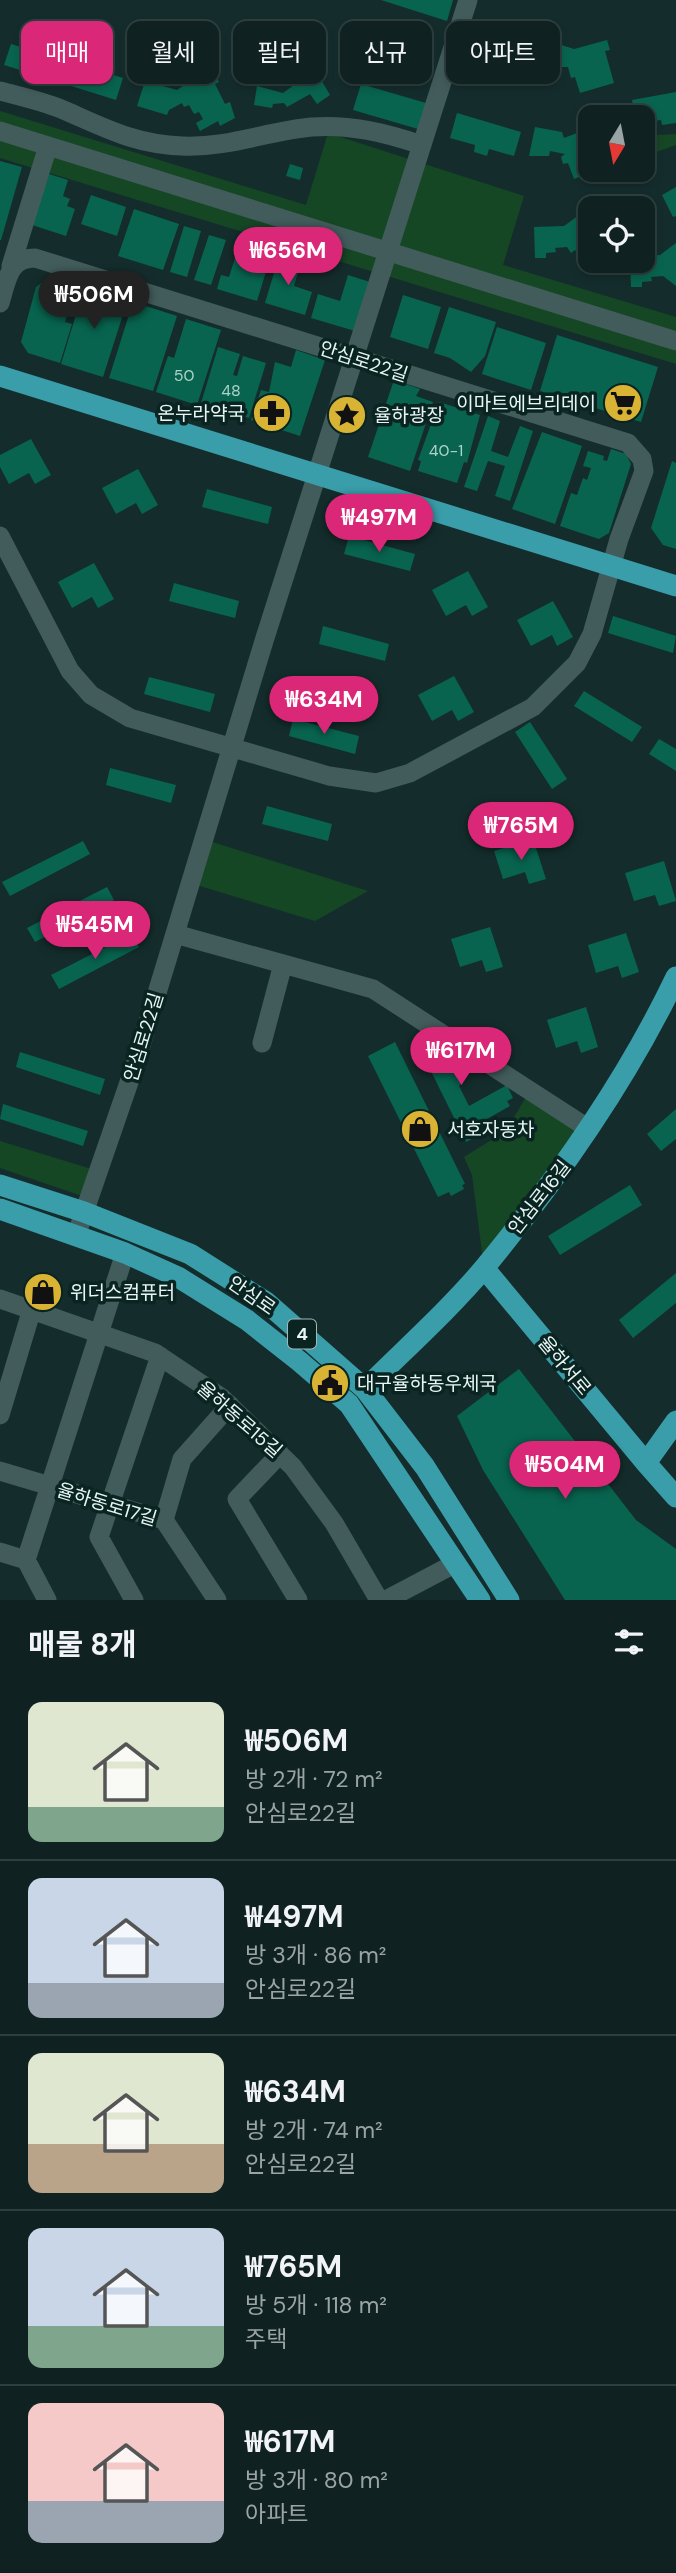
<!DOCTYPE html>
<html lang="ko">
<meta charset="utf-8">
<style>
body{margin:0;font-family:"DM Sans","Noto Sans KR",sans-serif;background:#1d2f2e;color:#f1f3f6;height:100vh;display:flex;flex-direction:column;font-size:26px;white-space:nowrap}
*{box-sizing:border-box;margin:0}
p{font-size:23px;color:#9ba4a5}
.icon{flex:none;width:38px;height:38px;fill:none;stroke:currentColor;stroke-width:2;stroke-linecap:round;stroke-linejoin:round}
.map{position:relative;height:1600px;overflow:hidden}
.drawer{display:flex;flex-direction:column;background:#0f2221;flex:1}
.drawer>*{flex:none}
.banner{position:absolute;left:21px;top:21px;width:635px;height:63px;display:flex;gap:14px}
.needle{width:46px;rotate:190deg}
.tools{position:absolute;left:578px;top:105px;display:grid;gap:14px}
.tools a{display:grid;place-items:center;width:77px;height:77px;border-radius:14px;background:#0f2221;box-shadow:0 4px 10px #0003,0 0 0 2px #2f3f3f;font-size:35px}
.price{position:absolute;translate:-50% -60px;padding:0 16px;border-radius:24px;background:#db2777;color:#fff;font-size:23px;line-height:46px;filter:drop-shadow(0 2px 4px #0008)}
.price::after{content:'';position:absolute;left:50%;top:42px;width:21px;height:16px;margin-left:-10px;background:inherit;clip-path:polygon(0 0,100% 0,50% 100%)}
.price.current{background:#222;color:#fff}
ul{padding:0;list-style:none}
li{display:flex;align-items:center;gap:21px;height:175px;padding:0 28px}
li+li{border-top:2px solid #2f3f3f}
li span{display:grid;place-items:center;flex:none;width:196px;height:140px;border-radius:14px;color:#555}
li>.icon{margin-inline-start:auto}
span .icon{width:84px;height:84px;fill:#fffc;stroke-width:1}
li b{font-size:30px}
h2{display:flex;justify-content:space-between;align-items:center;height:84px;padding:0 28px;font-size:30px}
.tag{padding:0 24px;border-radius:14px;background:#0f2221;box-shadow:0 4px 10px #0003,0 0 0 2px #2f3f3f;font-size:24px;line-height:63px}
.tag.current{background:#db2777;color:#fff}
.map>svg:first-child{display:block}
.green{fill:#154725}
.building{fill:#08644f}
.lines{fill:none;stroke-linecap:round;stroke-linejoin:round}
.minor{stroke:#425c5b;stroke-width:19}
.major{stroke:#3a9daa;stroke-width:21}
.labels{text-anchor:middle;stroke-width:7;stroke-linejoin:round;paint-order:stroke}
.number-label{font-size:16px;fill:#afd2cc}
.shield{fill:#0a2422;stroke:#a5b7b6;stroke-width:2}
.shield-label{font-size:18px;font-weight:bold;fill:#e7f6f5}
.street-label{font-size:19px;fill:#e7f6f5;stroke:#0a2422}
.poi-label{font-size:19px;fill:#e7f6f5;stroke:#0a2422;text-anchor:start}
</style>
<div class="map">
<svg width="676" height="1600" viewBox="0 0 676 1600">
<rect width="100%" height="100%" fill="#142d2c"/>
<!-- green -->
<path class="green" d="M0,111L306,205L328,133L524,196L503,265L676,317V364L0,158Z
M676,134V145L642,157V136Z
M203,839L368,891L315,921L190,883Z
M530,1090L589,1129L484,1268L472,1175L464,1157L506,1131Z
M0,1141L98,1171L88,1198L0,1168Z"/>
<!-- building -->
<path class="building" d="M381,0H453L447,21Z
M486,21L574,49L607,40L610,50L605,51L614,83L580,93L575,77L571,78L568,67H562L561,71L516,56L514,62L501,57L503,52L478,45Z
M11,44L123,78L116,100L4,65Z
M307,66L309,68L313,66L330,95L317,104L310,94L287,107L284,103L273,104L272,108L254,105L257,86L283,93L294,85L291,82Z
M206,70L208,75L214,72L219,82L215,84L225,104L230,102L235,118L220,126L218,121L200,131L196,123L203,119L199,112L194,114L189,105L184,107L182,103L169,110L167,115L137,106L145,81L177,90Z
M361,84L426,103L418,129L353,110Z
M676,92V123L662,125L661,120L642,123V117H635L632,100Z
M457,113L521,132L514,156L489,149L487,156L474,152L475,145L450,138Z
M535,127L562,132L564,138L590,128V170H598L574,179L568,163L563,164L561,157L565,154L550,151L549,156H529Z
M0,161L22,167L1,240H0Z
M290,164L303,168L300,180L286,176Z
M49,174L68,180L63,196L70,199L67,206L75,209L66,236L32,225Z
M676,187V216L673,217L662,195Z
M91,195L126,207L117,236L81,224Z
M590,207V261L585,264L575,250L571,253L567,247L555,248L556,252L546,253V258H535L534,227L564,226Z
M134,209L179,224L163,270L118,256Z
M184,226L201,231L187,277L170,272Z
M209,235L226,240L211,285L194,280Z
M241,239L273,249L257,301L217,289L221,275L229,277Z
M676,243V286L663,276L651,277L652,281L642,282V287H631L630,261H642V256L660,255Z
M280,253L302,259L294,286L312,292L305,315L265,303Z
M52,275L69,280L64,294L72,297L65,322L72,324L60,363L28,353L21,342L36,287Z
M348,275L370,282L355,331L311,318L318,294L340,301Z
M85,285L128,299L103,377L61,364Z
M403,295L441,307L428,349L390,337Z
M133,302L177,316L153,391L109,378Z
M449,307L496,322L485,356L471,372L450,358L434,353Z
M186,319L221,330L197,405L156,392L168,356L174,358Z
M497,327L546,343L531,390L482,374Z
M557,335L658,367L641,422L540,391Z
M218,347L240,354L233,375L237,376L243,356L266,363L249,418L201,403Z
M296,350L325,360L300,436L251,420L261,390L269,392L275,362L291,367Z
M394,380L420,389L416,396L433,402L410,471L368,457Z
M439,402L480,415L467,463L464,462L457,483L418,471L421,461L418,460Z
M488,416L500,421L491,451L508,457L520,426L533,431L510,501L495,496L505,466L488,461L477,491L464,487Z
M542,432L582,446L555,524L512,509Z
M31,439L51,475L35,484L29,473L9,484L0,467V455Z
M611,449L626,454L631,464L609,533L599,539L560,526L571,493L577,495L583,478L587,480L591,468L583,466L588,451L604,456L603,460L607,461Z
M672,461L676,463V549L663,545L651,528Z
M138,469L158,505L142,514L136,503L116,514L102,488Z
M207,489L272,507L268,524L202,507Z
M349,536L415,554L410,571L344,554Z
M94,563L114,599L98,608L92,597L72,608L58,582Z
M468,571L488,607L472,616L466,605L446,616L432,590Z
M174,583L239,601L235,618L169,601Z
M553,601L573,637L557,646L552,635L531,646L517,620Z
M613,616L676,636L673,653L608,633Z
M323,626L389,644L385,661L319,644Z
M454,676L474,712L458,721L452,710L432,721L418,695Z
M149,677L215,694L210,712L144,694Z
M584,691L642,727L632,742L574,706Z
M293,719L359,736L355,754L289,736Z
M530,722L567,779L552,789L515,732Z
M659,739L676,749V771L649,754Z
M110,768L176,785L171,803L106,785Z
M267,806L332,824L328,841L262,824Z
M533,839L546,879L529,884L525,872L503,879L494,851Z
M83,841L90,854L10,896L2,882Z
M664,861L676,901L659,906L655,895L634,901L625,873Z
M107,887L114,900L35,942L27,928Z
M490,927L503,967L486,972L482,960L460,967L451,939Z
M626,933L639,972L622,978L618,966L596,973L588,945Z
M131,934L139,947L59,989L51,975Z
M586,1007L598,1047L581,1053L577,1041L556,1048L547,1020Z
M428,1032L432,1041L436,1034L450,1043L441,1057L447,1071L461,1051L476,1062L459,1086L469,1106L507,1085L513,1098L507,1101L510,1106L478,1124L483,1133L466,1142L415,1039Z
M395,1042L465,1184L462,1185L464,1189L451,1196L449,1192L438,1197L368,1056Z
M20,1052L105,1079L100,1095L16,1067Z
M3,1104L88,1131L83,1146L0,1119Z
M676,1109V1139L661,1151L647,1134Z
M630,1185L642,1205L560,1255L548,1236Z
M676,1273V1303L633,1338L619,1320Z
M519,1369L636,1520L676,1549V1600H565L483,1470L457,1416Z"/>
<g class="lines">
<!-- minor -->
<path class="minor" d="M0,91C22,97 46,102 66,111C107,129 135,144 182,146C229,148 267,131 312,127C350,124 386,133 422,145
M0,131L676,341
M11,266L48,146
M0,303C7,281 8,258 35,258L628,443L642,459L644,471L619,539L592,634L577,663L533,707L410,773L376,783L329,776L130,718L91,695L70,671L0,536
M175,934L373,989L589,1129
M262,1043L283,964
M76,1236L136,1062L264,641L468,0
M0,1299L155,1353L222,1398L293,1467L334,1523L379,1600
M0,1415L32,1309
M280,1454L237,1499L298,1600
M0,1471L164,1520L217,1600
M164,1520L182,1459L230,1405
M0,1552L26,1560L47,1600
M26,1560L125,1253
M134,1600L99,1537L160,1356
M386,1600L456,1563"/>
<!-- major -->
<path class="major" d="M0,376L676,586
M0,1185L84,1212L190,1254L266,1302L365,1389L425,1467L509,1600
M0,1209L125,1253L178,1277L247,1320L299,1361L349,1404L480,1600
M484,1268L646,1463L676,1421
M365,1389C405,1349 449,1310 485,1267C559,1177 626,1082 676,977
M646,1463L676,1497"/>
</g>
<!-- icons -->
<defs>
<g id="supermarket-disc" transform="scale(2.0125)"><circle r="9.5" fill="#d9b334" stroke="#0a2422"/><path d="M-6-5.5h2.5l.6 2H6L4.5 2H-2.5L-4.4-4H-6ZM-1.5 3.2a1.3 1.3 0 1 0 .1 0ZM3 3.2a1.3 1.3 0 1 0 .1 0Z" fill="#111"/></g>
<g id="pharmacy-disc" transform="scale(2.0125)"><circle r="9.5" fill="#d9b334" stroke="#0a2422"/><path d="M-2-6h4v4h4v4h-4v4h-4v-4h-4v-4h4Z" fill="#111"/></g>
<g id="sight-disc" transform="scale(2.0125)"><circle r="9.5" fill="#d9b334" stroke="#0a2422"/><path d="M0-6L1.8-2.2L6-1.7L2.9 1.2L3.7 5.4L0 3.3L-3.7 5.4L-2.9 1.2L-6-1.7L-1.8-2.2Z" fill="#111"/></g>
<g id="shop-disc" transform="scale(2.0125)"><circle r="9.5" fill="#d9b334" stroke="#0a2422"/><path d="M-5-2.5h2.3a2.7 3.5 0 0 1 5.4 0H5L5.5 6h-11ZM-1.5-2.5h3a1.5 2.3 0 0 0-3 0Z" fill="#111"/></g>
<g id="civic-disc" transform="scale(2.0125)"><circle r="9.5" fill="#d9b334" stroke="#0a2422"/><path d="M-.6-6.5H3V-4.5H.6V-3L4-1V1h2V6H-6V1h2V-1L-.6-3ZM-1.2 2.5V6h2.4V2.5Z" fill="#111"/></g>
</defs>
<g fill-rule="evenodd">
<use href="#supermarket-disc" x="623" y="403"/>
<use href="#pharmacy-disc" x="272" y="413"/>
<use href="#sight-disc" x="347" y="415"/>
<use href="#shop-disc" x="420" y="1129"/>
<use href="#shop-disc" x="43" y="1292"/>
<use href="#civic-disc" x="330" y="1383"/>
</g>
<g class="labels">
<!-- number labels -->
<g class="number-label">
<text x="184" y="381">50</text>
<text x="231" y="396">48</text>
<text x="446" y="456">40-1</text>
</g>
<!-- shield labels -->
<rect class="shield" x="288" y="1319.5" width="28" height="29" rx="5"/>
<g class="shield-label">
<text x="302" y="1340">4</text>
</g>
<!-- street labels -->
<g class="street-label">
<text transform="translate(364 361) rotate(18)" y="7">안심로22길</text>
<text transform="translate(143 1037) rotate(-73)" y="7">안심로22길</text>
<text transform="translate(539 1197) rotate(-52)" y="7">안심로16길</text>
<text transform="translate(252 1295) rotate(35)" y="7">안심로</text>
<text transform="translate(565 1365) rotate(50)" y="7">율하서로</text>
<text transform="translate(240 1419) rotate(41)" y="7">율하동로15길</text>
<text transform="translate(107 1504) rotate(17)" y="7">율하동로17길</text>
</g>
<!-- poi labels -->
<g class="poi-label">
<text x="596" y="410" text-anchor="end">이마트에브리데이</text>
<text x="245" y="420" text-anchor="end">온누라약국</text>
<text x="374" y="422">율하광장</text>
<text x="447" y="1136">서호자동차</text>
<text x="70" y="1299">위더스컴퓨터</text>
<text x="357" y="1390">대구율하동우체국</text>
</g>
</g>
</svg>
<div class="tools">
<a><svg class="needle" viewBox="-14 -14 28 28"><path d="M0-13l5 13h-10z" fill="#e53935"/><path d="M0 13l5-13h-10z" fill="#9ba4a5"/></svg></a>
<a><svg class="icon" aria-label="locate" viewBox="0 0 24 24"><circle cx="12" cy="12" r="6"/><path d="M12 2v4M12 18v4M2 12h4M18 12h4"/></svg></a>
</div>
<b class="price" style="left:288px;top:287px">₩656M</b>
<b class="price current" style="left:94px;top:331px">₩506M</b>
<b class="price" style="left:379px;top:554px">₩497M</b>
<b class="price" style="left:324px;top:736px">₩634M</b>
<b class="price" style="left:521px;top:862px">₩765M</b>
<b class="price" style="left:95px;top:961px">₩545M</b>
<b class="price" style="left:461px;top:1087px">₩617M</b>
<b class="price" style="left:565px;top:1501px">₩504M</b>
<div class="banner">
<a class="tag current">매매</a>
<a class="tag">월세</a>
<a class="tag">필터</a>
<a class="tag">신규</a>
<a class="tag">아파트</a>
</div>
</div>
<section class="drawer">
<h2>매물 8개<svg class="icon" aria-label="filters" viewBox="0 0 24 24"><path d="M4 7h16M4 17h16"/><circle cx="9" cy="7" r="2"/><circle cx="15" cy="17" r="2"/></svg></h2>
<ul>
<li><span style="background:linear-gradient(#dfe7d0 75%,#7fa58c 0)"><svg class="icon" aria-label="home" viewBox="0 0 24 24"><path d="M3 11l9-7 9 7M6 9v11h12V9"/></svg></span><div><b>₩506M</b><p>방 2개 · 72 m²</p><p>안심로22길</p></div></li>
<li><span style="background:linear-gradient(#c9d6e8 75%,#9aa5b1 0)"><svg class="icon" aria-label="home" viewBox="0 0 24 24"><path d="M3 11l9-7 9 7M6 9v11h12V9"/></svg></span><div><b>₩497M</b><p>방 3개 · 86 m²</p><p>안심로22길</p></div></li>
<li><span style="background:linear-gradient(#dfe7d0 65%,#b9a48a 0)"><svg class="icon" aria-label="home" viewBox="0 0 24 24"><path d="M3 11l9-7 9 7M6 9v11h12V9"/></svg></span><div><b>₩634M</b><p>방 2개 · 74 m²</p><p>안심로22길</p></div></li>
<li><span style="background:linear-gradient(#c9d6e8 70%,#7fa58c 0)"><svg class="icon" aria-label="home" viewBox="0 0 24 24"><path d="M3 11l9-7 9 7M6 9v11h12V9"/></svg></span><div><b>₩765M</b><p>방 5개 · 118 m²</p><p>주택</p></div></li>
<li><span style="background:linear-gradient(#f6c9c9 70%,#9aa5b1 0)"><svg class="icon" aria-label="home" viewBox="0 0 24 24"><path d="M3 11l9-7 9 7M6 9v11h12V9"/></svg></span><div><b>₩617M</b><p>방 3개 · 80 m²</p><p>아파트</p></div></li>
</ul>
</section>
